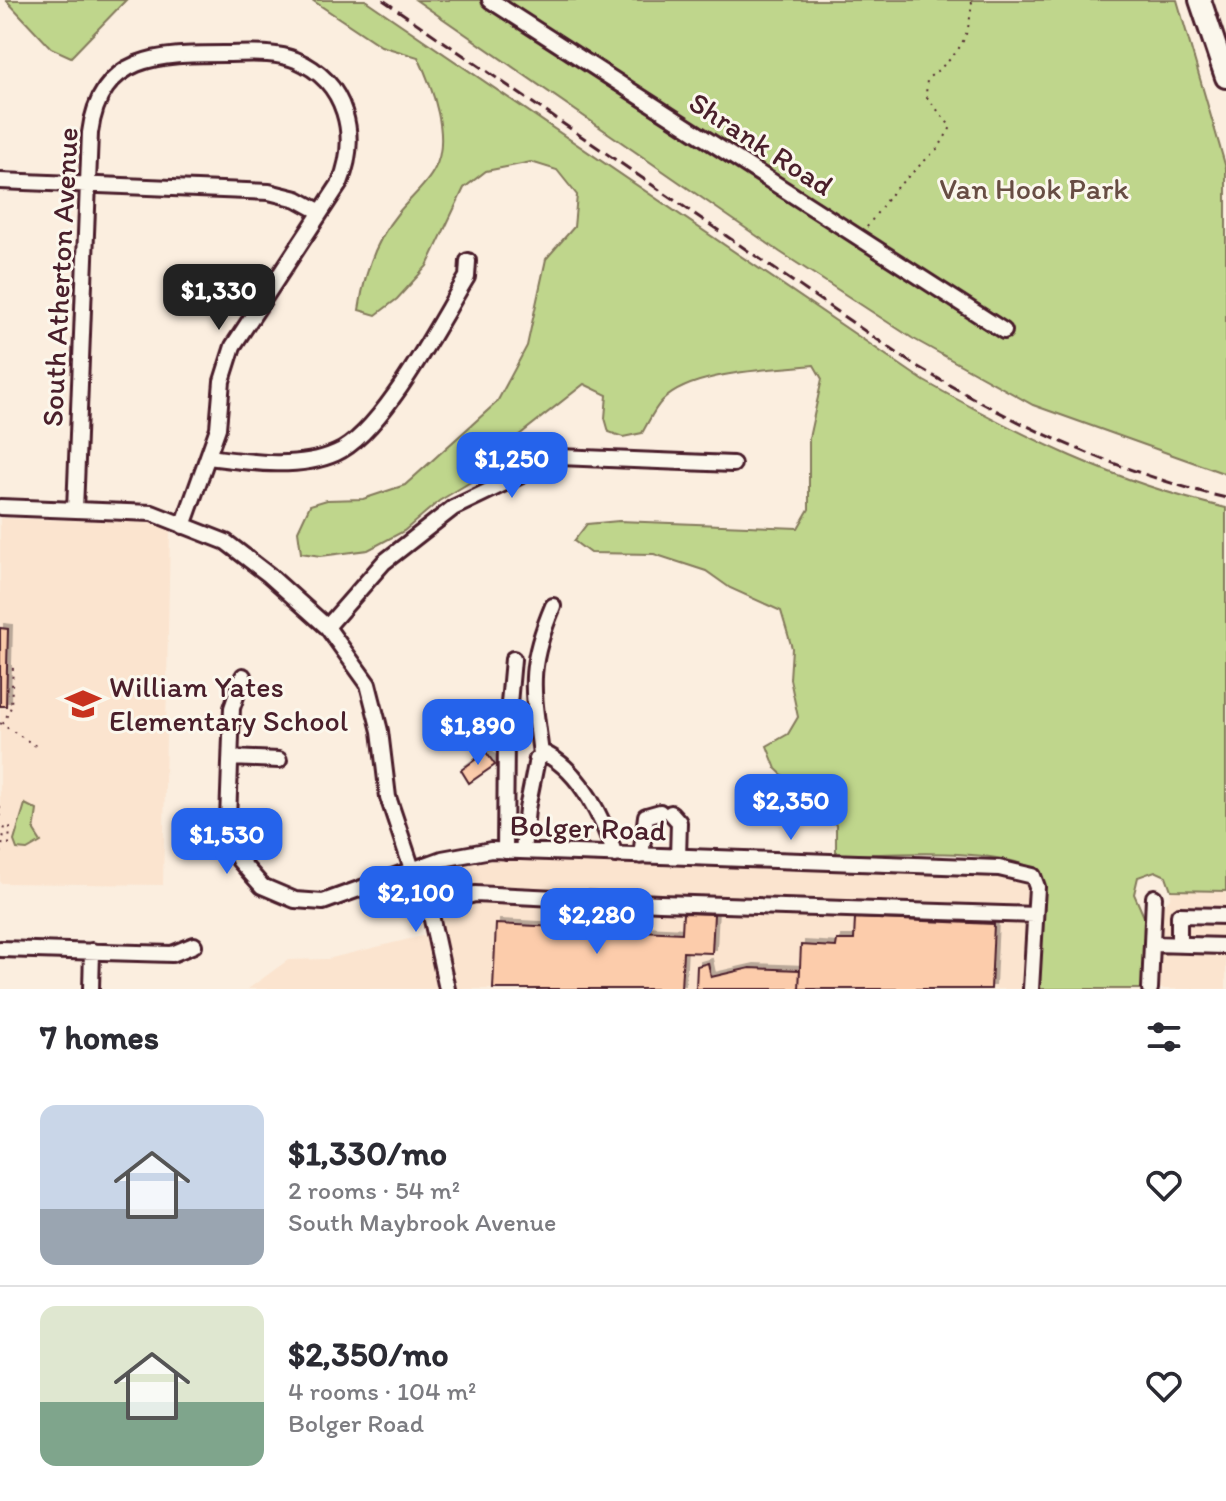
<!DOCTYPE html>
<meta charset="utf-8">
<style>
body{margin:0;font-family:Itim,sans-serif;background:#f7f7f7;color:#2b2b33;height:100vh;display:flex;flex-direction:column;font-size:30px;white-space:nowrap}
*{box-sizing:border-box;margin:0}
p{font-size:26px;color:#7c7c81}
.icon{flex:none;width:44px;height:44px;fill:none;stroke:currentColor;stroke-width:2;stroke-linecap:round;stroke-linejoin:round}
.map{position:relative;height:989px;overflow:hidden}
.panel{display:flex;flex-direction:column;background:#fff;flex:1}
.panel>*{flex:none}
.price{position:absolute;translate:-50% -68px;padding:0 18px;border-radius:16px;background:#2563eb;color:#fff;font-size:26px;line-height:52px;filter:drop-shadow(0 2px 4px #0008)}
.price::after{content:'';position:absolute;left:50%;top:48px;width:24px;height:18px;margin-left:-12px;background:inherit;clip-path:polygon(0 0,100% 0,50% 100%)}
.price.current{background:#222;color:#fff}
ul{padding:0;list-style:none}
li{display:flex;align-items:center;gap:24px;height:200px;padding:0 40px}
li+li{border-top:2px solid #e1e1e2}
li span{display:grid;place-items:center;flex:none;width:224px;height:160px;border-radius:16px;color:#555}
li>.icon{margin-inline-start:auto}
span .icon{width:96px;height:96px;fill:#fffc;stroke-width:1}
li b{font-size:34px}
h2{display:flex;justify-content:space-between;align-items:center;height:96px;padding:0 40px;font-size:34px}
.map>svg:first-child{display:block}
.built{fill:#fbe4cf}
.green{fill:#bfd68c;stroke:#847a5c;stroke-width:2}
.building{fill:#fcccab;stroke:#4a1f2b;stroke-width:2;filter:url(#shadow)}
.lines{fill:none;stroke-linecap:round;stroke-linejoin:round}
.minor-casing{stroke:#4a1f2b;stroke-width:20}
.highway-casing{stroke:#4a1f2b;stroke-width:26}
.path{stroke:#4a1f2b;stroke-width:2;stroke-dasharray:2 6;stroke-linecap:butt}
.minor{stroke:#fbf7ec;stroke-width:14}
.highway{stroke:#fbf7ec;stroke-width:20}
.rail{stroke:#4a1f2b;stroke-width:3;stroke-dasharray:12 6;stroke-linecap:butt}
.labels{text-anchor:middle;stroke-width:6;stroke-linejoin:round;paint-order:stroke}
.street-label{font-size:30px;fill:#4a1f2b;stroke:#fbf7ec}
.park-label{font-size:30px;fill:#674d43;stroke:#fbf7ec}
.poi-label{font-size:30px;fill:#4a1f2b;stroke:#fbf7ec;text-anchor:start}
</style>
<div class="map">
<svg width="1226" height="989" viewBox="0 0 1226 989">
<defs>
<filter id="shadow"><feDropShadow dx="4" dy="-4" stdDeviation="0" flood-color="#0004"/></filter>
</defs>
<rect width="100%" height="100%" fill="#fbeedf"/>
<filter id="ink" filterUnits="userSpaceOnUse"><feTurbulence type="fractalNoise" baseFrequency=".0125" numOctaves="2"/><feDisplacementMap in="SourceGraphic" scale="16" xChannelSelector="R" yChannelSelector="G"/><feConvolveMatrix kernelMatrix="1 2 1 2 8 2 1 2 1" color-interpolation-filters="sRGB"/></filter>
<g filter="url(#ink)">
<!-- built -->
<path class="built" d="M0,518L134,522L154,523L170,530L163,885L0,883Z
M487,857L1018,878L1026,885L1029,899L1024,989H454L428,878L440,865Z
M1171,890L1226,891V989H1156L1160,908L1170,898Z
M426,935L437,989H248L288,960L327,959Z"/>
<!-- green -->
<path class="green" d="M6,0H126L71,57L51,48Z
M312,0H365L924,381C1023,437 1114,482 1226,508V891L1171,890L1166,876L1155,871L1138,877L1134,894L1145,919L1143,989H1037L1035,869C989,846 890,855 836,855V825L776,769L767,746L788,734L798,717L790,679L792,648L781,611L730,588L706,571L654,554L590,553L574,541L587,524L619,521L798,528L809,509V438L822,379L814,365C772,370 693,370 662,401C654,409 648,423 642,433L623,437L609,432L605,418L607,395L584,384L518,436L504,462L439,501L404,531L368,550L321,556L301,553L298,531L310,505L327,500L363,499L405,485L497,402L527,346L546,259L574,227L577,195L557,170L531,162L486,171L464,188L427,266L397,299L376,315L359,310C364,275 375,241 398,213C409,199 426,186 434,170C452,139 432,86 418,57L381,46Z
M416,0H1177L1226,168V474L1033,405L912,338L780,252Z
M25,804L37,810L34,831L41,842L27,850L17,849L14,841Z"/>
<!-- building -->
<path class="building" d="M0,628L8,629L6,706H0Z
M486,752L495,765L469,783L461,770Z
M683,913L714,914L712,953L683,952L681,989H493L496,924L682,933Z
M855,918L994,924L991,989H799L801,945L836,947L837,940H854Z
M708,963L711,977L750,968L800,970L799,989H696L697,966Z"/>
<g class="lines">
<!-- minor casing -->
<g class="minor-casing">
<path id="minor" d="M490,0L1004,331
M0,181L269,192L297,199L319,211
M208,457C248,462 298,470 336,453C383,433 439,322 467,277L468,261
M0,507L152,513L226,542L269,575L327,627L368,684L380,731L388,797L412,869L429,906L447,989
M75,510L90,133C100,54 160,54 224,54C247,54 274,51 296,60C347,82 359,136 340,183L233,346L222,381L218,428L183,526
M327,627L384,562L453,508L559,457L733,464
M243,676L232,708L228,820L239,860L262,886L295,900L323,902L442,859L491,850L999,868L1033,876L1037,887L1031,989
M541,754C533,689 526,670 553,606
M231,758L279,760
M671,813L679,822L678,857
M505,851L506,737L513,659
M523,851L527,809L537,759L546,754C581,772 603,819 615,855
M641,856L646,816L660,812
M429,906L475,894L660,903L1035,915
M1152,944L1226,946
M1179,944V915L1226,916
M0,949L172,954L194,945
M91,989L92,951
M1150,989L1154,897"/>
</g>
<!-- highway casing -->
<g class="highway-casing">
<path id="highway" d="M1200,0L1226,77"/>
</g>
<!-- path -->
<path class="path" d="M867,227L893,191L939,147L951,127L926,96L927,79C959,54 969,42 972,0
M0,723L39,748
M3,724L11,707L13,666
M0,806V837
M0,861L5,826L10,827L9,844H14"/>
<!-- minor -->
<use href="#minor" class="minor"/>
<!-- highway -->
<use href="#highway" class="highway"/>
<!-- rail -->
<path class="rail" d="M383,0L910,362C1009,422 1113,471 1226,498"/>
</g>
</g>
<!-- icons -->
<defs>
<g id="school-bare" transform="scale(2.76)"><path d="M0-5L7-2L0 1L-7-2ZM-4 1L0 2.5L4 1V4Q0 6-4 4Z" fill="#c8321e" stroke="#fbf7ec" stroke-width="2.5" paint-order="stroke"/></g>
</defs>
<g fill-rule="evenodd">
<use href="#school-bare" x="83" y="704"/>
</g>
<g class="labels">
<!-- street labels -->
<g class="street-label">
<text transform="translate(761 144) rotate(33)" y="10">Shrank Road</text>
<text transform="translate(60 277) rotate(-87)" y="10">South Atherton Avenue</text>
<text transform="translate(588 828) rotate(2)" y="10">Bolger Road</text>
</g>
<!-- park labels -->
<g class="park-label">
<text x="1034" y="199">Van Hook Park</text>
</g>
<!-- poi labels -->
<g class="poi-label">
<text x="109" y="697">William Yates<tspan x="109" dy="34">Elementary School</tspan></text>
</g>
</g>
</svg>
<b class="price current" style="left:219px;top:332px">$1,330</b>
<b class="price" style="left:512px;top:500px">$1,250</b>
<b class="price" style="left:478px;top:767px">$1,890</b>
<b class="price" style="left:791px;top:842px">$2,350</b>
<b class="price" style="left:227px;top:876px">$1,530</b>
<b class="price" style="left:416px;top:934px">$2,100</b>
<b class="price" style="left:597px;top:956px">$2,280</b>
</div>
<section class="panel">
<h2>7 homes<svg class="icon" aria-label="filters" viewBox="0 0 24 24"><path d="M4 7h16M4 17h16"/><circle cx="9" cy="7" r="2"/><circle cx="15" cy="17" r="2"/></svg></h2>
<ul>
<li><span style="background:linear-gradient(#c9d6e8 65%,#9aa5b1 0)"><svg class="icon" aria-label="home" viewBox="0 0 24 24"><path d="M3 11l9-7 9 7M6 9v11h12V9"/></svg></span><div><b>$1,330/mo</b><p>2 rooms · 54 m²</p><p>South Maybrook Avenue</p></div><svg class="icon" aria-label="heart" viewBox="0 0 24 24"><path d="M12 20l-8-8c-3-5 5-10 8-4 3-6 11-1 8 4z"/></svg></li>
<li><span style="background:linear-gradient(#dfe7d0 60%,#7fa58c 0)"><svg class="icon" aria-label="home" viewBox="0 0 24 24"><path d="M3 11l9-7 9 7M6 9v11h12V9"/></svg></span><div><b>$2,350/mo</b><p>4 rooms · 104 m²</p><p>Bolger Road</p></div><svg class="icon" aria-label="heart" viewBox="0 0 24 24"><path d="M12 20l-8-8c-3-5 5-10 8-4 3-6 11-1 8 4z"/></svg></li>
</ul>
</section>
